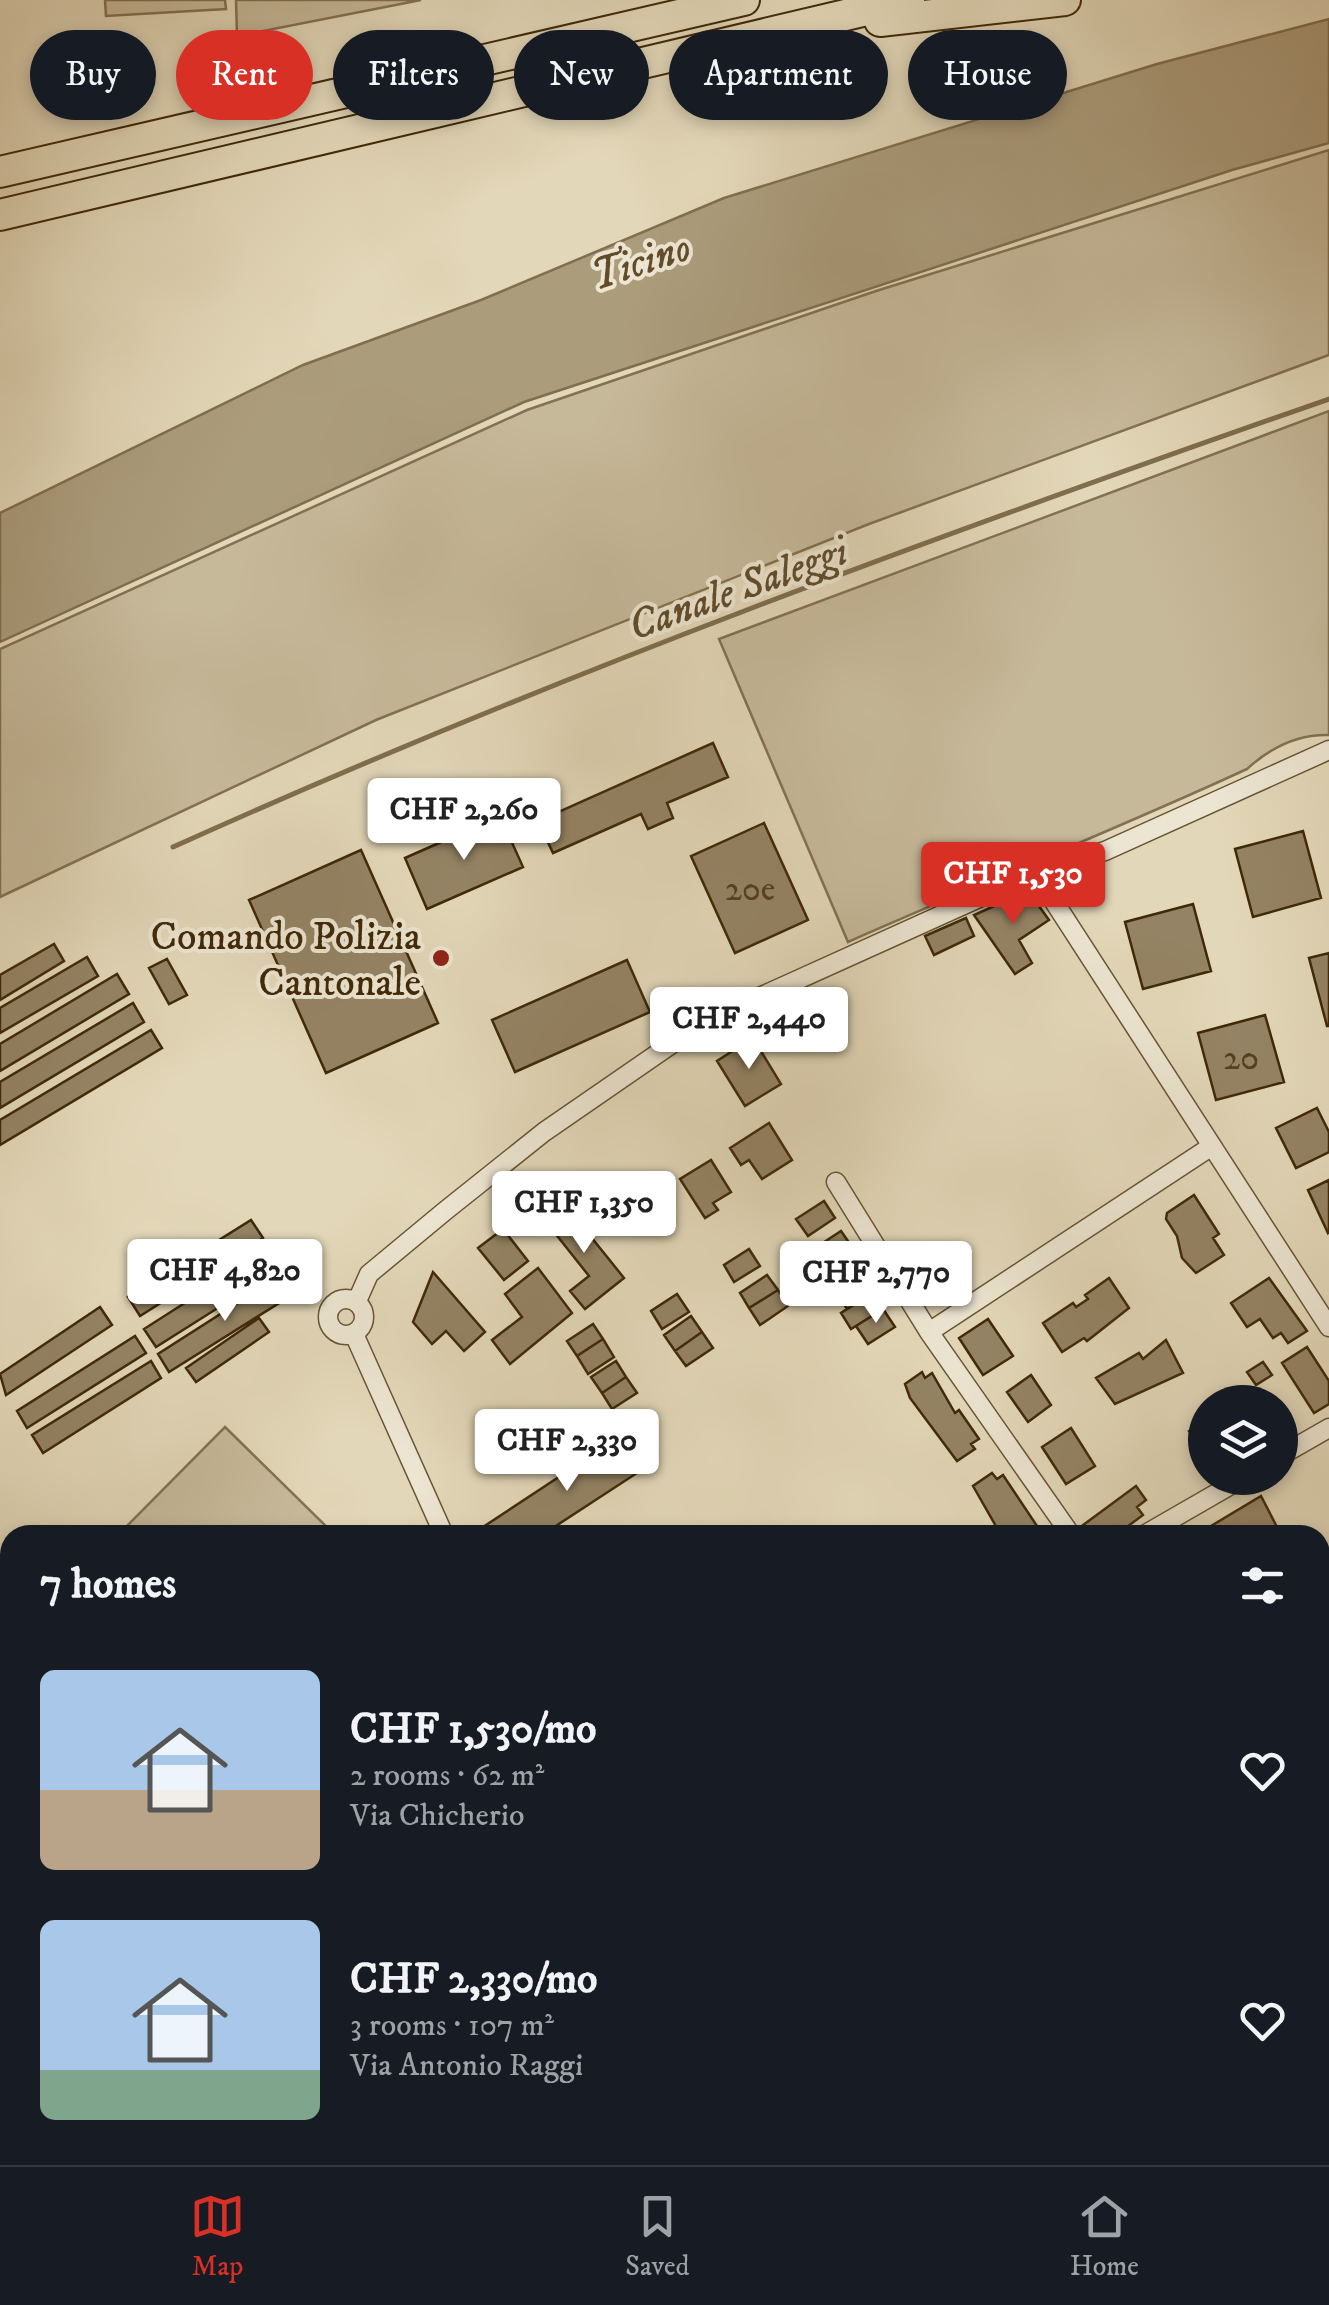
<!DOCTYPE html>
<meta charset="utf-8">
<style>
body{margin:0;font-family:"IM FELL DW Pica",serif;background:#20242c;color:#f1f3f6;height:100vh;display:flex;flex-direction:column;font-size:38px;white-space:nowrap}
*{box-sizing:border-box;margin:0}
p{font-size:32px;color:#9ea1a6}
.icon{flex:none;width:55px;height:55px;fill:none;stroke:currentColor;stroke-width:2;stroke-linecap:round;stroke-linejoin:round}
.map{position:relative;flex:1;overflow:hidden}
.panel{position:absolute;left:0px;top:1525px;width:1330px;height:640px;display:flex;flex-direction:column;background:#171b24;border-radius:30px 30px 0 0;box-shadow:0 5px 15px #0003}
.panel>*{flex:none}
.top-card{position:absolute;left:30px;top:30px;width:1270px;height:90px;display:flex;gap:20px}
.controls{position:absolute;left:1188px;top:1385px;display:grid;gap:20px}
.controls a{display:grid;place-items:center;width:110px;height:110px;border-radius:50%;background:#171b24;box-shadow:0 5px 15px #0003;font-size:50px}
.price{position:absolute;translate:-50% -85px;padding:0 22px;border-radius:10px;background:#fff;color:#222;font-size:32px;line-height:65px;filter:drop-shadow(0 2px 5px #0008)}
.price::after{content:'';position:absolute;left:50%;top:60px;width:30px;height:22px;margin-left:-15px;background:inherit;clip-path:polygon(0 0,100% 0,50% 100%)}
.price.active{background:#d93025;color:#fff}
ul{padding:0;list-style:none}
li{display:flex;align-items:center;gap:30px;height:250px;padding:0 40px}
li span{display:grid;place-items:center;flex:none;width:280px;height:200px;border-radius:15px;color:#555}
li>.icon{margin-inline-start:auto}
span .icon{width:120px;height:120px;fill:#fffc;stroke-width:1}
li b{font-size:42px}
h2{display:flex;justify-content:space-between;align-items:center;height:120px;padding:0 40px;font-size:42px}
.tag{padding:0 35px;border-radius:45px;background:#171b24;box-shadow:0 5px 15px #0003;font-size:35px;line-height:90px}
.tag.active{background:#d93025;color:#fff}
.menu{display:flex;justify-content:space-around;align-items:center;height:140px;border-top:2px solid #363941;background:#171b24;font-size:28px;color:#9ea1a6}
.menu a{display:grid;justify-items:center;gap:5px}
.menu .active{color:#d93025}
.map>svg:first-child{display:block}
.green{fill:#c6b99a;stroke:#837151;stroke-width:2.5}
.water{fill:#ab9c7c;stroke:#806e4e;stroke-width:2.5}
.lines{fill:none;stroke-linecap:round;stroke-linejoin:round}
.stream{stroke:#806e4e;stroke-width:5}
.building{fill:#948364;stroke:#402908;stroke-width:2.5}
.street-casing{stroke:#685434;stroke-width:21}
.primary-casing{stroke:#402908;stroke-width:31}
.highway-casing{stroke:#402908;stroke-width:34}
.street{stroke:#ece5d1;stroke-width:18}
.primary{stroke:#e2d7b8;stroke-width:28}
.highway{stroke:#e2d7b8;stroke-width:30}
.poi-dot{fill:#8f2418;stroke:#ece5d1;stroke-width:4}
.labels{text-anchor:middle;stroke-width:8;stroke-linejoin:round;paint-order:stroke}
.number-label{font-size:35px;fill:#55401f}
.poi-label{font-size:40px;fill:#402908;stroke:#ece5d1;text-anchor:end}
.water-label{font-size:42px;font-style:italic;fill:#604c2b;stroke:#ece5d1}
</style>
<div class="map">
<svg width="1329" height="2165" viewBox="0 0 1329 2165">
<rect width="100%" height="100%" fill="#e2d7b8"/>
<filter id="stains"><feTurbulence type="fractalNoise" baseFrequency=".002" numOctaves="4"/><feColorMatrix values="0 0 0 0 .2 0 0 0 0 .09 0 0 0 0 .02 0 0 0 .5 -.17"/></filter>
<radialGradient id="worn" r=".72"><stop offset=".6" stop-color="#630" stop-opacity="0"/><stop offset="1" stop-color="#630" stop-opacity=".3"/></radialGradient>
<!-- green -->
<path class="green" d="M105,0H225L226,9L106,16Z
M236,0H421L237,36Z
M1329,150V355L869,524L376,720L0,897V649L527,410L876,291Z
M1329,411V735C1298,734 1270,748 1247,769C1115,830 981,883 848,942L719,639Z
M225,1427L335,1535H118Z"/>
<!-- water -->
<path class="water" d="M1329,19V143L1232,170L524,402L0,642V513L303,365L481,300L724,198L1157,64Z"/>
<g class="lines">
<!-- stream -->
<path class="stream" d="M173,847C550,677 939,535 1329,399"/>
</g>
<!-- building -->
<path class="building" d="M713,743L728,777L667,803L673,818L648,829L641,814L553,853L538,821Z
M500,816L523,867L427,909L405,858Z
M764,823L808,920L735,953L691,856Z
M1303,831L1321,898L1253,917L1235,849Z
M361,850L438,1023L326,1073L249,900Z
M1028,891L1049,920L1019,940L1032,963L1015,974L974,915Z
M1193,904L1211,971L1143,989L1125,922Z
M966,918L974,936L934,955L925,936Z
M54,944L64,961L0,1000V975Z
M1329,953V1026H1327L1309,958Z
M87,957L98,976L0,1033V1008Z
M167,959L187,995L169,1004L149,968Z
M627,960L650,1012L515,1072L492,1020Z
M117,974L129,994L0,1071V1044Z
M133,1003L144,1022L0,1108V1082Z
M1265,1015L1284,1082L1216,1100L1198,1033Z
M151,1030L162,1048L0,1145V1120Z
M753,1038L781,1084L745,1106L717,1061Z
M1317,1108L1329,1132V1152L1296,1168L1276,1128Z
M769,1123L792,1160L762,1179L749,1160L741,1165L730,1148Z
M711,1160L731,1192L713,1203L718,1210L705,1218L680,1179Z
M1329,1180V1232L1328,1233L1308,1190Z
M1194,1195L1219,1234L1213,1238L1224,1255L1196,1273L1182,1258L1177,1236L1166,1219L1167,1213Z
M824,1201L835,1218L808,1236L796,1219Z
M563,1202L624,1278L585,1309L570,1291L589,1276L543,1218Z
M251,1220L263,1238L140,1316L128,1297Z
M503,1229L528,1261L504,1280L478,1248Z
M841,1231L852,1247L826,1265L815,1248Z
M852,1247L863,1263L837,1281L826,1265Z
M749,1249L760,1266L734,1282L724,1265Z
M266,1251L278,1270L156,1347L144,1329Z
M538,1268L572,1313L510,1364L492,1340L522,1317L505,1294Z
M433,1272L485,1332L464,1351L446,1331L432,1344L413,1322Z
M767,1275L778,1290L749,1308L740,1293Z
M280,1276L292,1295L169,1372L158,1354Z
M862,1277L873,1293L847,1309L837,1293Z
M1109,1278L1129,1308L1087,1341L1084,1338L1062,1352L1043,1323L1073,1303L1076,1307L1088,1299L1085,1295Z
M1269,1278L1307,1331L1288,1343L1281,1333L1273,1338L1260,1319L1247,1327L1231,1303Z
M778,1290L788,1306L760,1325L749,1308Z
M873,1293L883,1309L851,1329L841,1313Z
M677,1294L689,1312L662,1329L651,1311Z
M100,1307L112,1325L6,1395L0,1374Z
M883,1309L895,1327L868,1344L856,1326Z
M691,1316L702,1332L675,1351L664,1335Z
M259,1318L269,1332L196,1382L186,1368Z
M988,1319L1013,1356L983,1375L959,1338Z
M593,1324L603,1339L577,1356L567,1341Z
M702,1332L713,1348L686,1366L675,1351Z
M135,1336L146,1353L27,1428L17,1411Z
M603,1339L614,1357L588,1374L577,1356Z
M1166,1340L1183,1373L1115,1404L1096,1378L1139,1353L1143,1359Z
M1307,1347L1329,1381V1404L1314,1413L1282,1363Z
M151,1361L161,1378L43,1453L32,1435Z
M616,1361L626,1377L602,1393L591,1377Z
M1263,1362L1272,1375L1256,1385L1247,1372Z
M922,1372L925,1378L932,1373L955,1413L959,1410L979,1439L971,1444L975,1449L957,1461L910,1398L905,1384Z
M1031,1375L1051,1405L1028,1422L1007,1392Z
M626,1377L637,1393L612,1409L602,1393Z
M1280,1405L1291,1429L1280,1435Z
M1205,1421V1436L1196,1441L1189,1431Z
M1071,1428L1095,1466L1066,1484L1042,1447Z
M618,1438L640,1471L542,1535H480L477,1531Z
M1205,1447V1472L1194,1454Z
M992,1473L997,1479L1003,1475L1043,1535H1001L973,1486Z
M1136,1486L1146,1500L1137,1507L1143,1515L1116,1535H1078L1075,1531Z
M1261,1496L1277,1527L1264,1535H1209L1206,1529Z
M1326,1585L1329,1637L1320,1640V1587Z
M1329,1666V1707L1320,1673Z
M9,1689L10,1725L4,1732L0,1728V1692L4,1695Z
M1320,1799L1324,1815L1329,1813V1849L1320,1852Z
M0,1923L10,1932V1962L0,1970Z
M1320,1983L1329,2004V2010L1320,2014Z
M1327,2038L1329,2093L1323,2095L1320,2039Z
M10,2044V2078L6,2081L0,2073V2051Z
M10,2147V2155H26L33,2164L0,2165V2154Z
M185,2155H218L216,2165H182Z
M256,2155H328L323,2165H254Z
M612,2155H652L653,2165H614Z
M783,2155H823L825,2165H751Z
M866,2155H904L906,2165H869Z
M989,2155H1020L1022,2165H1033H975Z"/>
<g class="lines">
<!-- street casing -->
<g class="street-casing">
<path id="street" d="M1041,870L1053,900L1329,1327
M836,1182L929,1332L1071,1535
M328 1317a18 18 0 1 1 36 0a18 18 0 1 1-36 0Z
M357,1301L369,1274L445,1211L544,1132L702,1023L1041,870L1105,851L1329,750
M929,1332L1212,1146
M354,1334L444,1535
M1280,1456L1329,1428
M1144,1535L1243,1478
M692,2155L694,2165
M97,2165L111,2155"/>
</g>
<!-- primary casing -->
<g class="primary-casing">
<path id="primary" d="M1320,1888L1329,1887
M468,2165L484,2155"/>
</g>
<!-- highway casing -->
<g class="highway-casing">
<path id="highway" d="M880,21L1065,0
M0,172L744,0
M0,215L909,0"/>
</g>
<!-- street -->
<use href="#street" class="street"/>
<!-- primary -->
<use href="#primary" class="primary"/>
<!-- highway -->
<use href="#highway" class="highway"/>
</g>
<!-- markers -->
<circle class="poi-dot" cx="441" cy="958" r="10"/>
<g class="labels">
<!-- number labels -->
<g class="number-label">
<text x="750" y="900">20e</text>
<text x="1241" y="1069">20</text>
</g>
<!-- poi labels -->
<g class="poi-label">
<text x="421" y="949">Comando Polizia<tspan x="421" dy="46">Cantonale</tspan></text>
</g>
<!-- water labels -->
<g class="water-label">
<text transform="translate(640 260) rotate(-18)" y="15">Ticino</text>
<text transform="translate(737 587) rotate(-20)" y="15">Canale Saleggi</text>
</g>
</g>
<rect width="100%" height="100%" filter="url(#stains)"/>
<rect width="100%" height="100%" fill="url(#worn)"/>
</svg>
<div class="controls">
<a><svg class="icon" aria-label="layers" viewBox="0 0 24 24"><path d="M12 4l9 5-9 5-9-5zM3 14l9 5 9-5"/></svg></a>
</div>
<b class="price" style="left:464px;top:863px">CHF 2,260</b>
<b class="price active" style="left:1013px;top:927px">CHF 1,530</b>
<b class="price" style="left:749px;top:1072px">CHF 2,440</b>
<b class="price" style="left:584px;top:1256px">CHF 1,350</b>
<b class="price" style="left:225px;top:1324px">CHF 4,820</b>
<b class="price" style="left:876px;top:1326px">CHF 2,770</b>
<b class="price" style="left:567px;top:1494px">CHF 2,330</b>
<div class="top-card">
<a class="tag">Buy</a>
<a class="tag active">Rent</a>
<a class="tag">Filters</a>
<a class="tag">New</a>
<a class="tag">Apartment</a>
<a class="tag">House</a>
</div>
<section class="panel">
<h2>7 homes<svg class="icon" aria-label="filters" viewBox="0 0 24 24"><path d="M4 7h16M4 17h16"/><circle cx="9" cy="7" r="2"/><circle cx="15" cy="17" r="2"/></svg></h2>
<ul>
<li><span style="background:linear-gradient(#a9c7e8 60%,#b9a48a 0)"><svg class="icon" aria-label="home" viewBox="0 0 24 24"><path d="M3 11l9-7 9 7M6 9v11h12V9"/></svg></span><div><b>CHF 1,530/mo</b><p>2 rooms · 62 m²</p><p>Via Chicherio</p></div><svg class="icon" aria-label="heart" viewBox="0 0 24 24"><path d="M12 20l-8-8c-3-5 5-10 8-4 3-6 11-1 8 4z"/></svg></li>
<li><span style="background:linear-gradient(#a9c7e8 75%,#7fa58c 0)"><svg class="icon" aria-label="home" viewBox="0 0 24 24"><path d="M3 11l9-7 9 7M6 9v11h12V9"/></svg></span><div><b>CHF 2,330/mo</b><p>3 rooms · 107 m²</p><p>Via Antonio Raggi</p></div><svg class="icon" aria-label="heart" viewBox="0 0 24 24"><path d="M12 20l-8-8c-3-5 5-10 8-4 3-6 11-1 8 4z"/></svg></li>
</ul>
</section>
</div>
<nav class="menu">
<a class="active"><svg class="icon" aria-label="map" viewBox="0 0 24 24"><path d="M3 6l6-2 6 2 6-2v14l-6 2-6-2-6 2zM9 4v14M15 6v14"/></svg>Map</a>
<a><svg class="icon" aria-label="saved" viewBox="0 0 24 24"><path d="M7 4h10v16l-5-4-5 4z"/></svg>Saved</a>
<a><svg class="icon" aria-label="home" viewBox="0 0 24 24"><path d="M3 11l9-7 9 7M6 9v11h12V9"/></svg>Home</a>
</nav>
